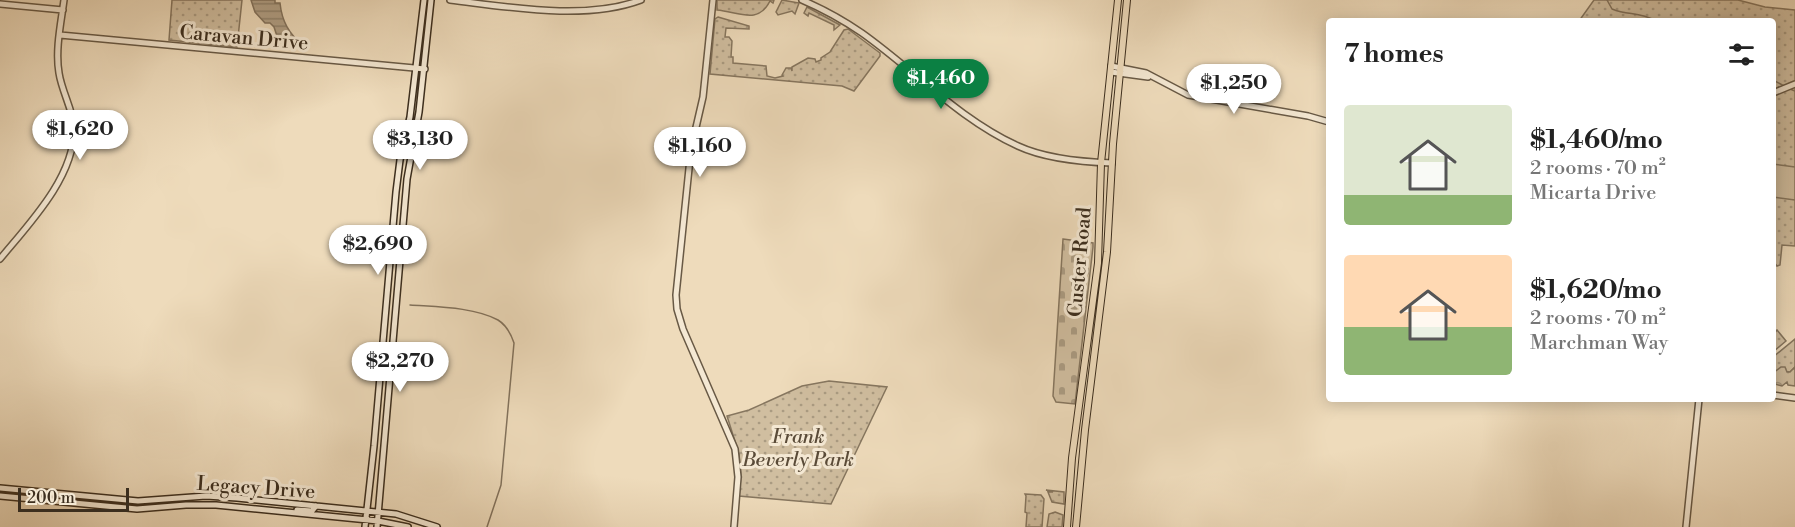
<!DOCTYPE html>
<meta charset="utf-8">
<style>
body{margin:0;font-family:"Libre Bodoni",serif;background:#f6f6f6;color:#222;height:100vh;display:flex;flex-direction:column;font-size:22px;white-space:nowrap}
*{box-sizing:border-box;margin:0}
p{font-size:20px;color:#767676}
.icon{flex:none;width:33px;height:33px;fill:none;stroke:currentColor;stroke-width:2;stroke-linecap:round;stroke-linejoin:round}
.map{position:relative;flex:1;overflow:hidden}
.panel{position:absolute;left:1326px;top:18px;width:450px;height:384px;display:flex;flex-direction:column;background:#fff;border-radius:6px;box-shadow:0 3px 15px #0003}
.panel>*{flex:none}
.scale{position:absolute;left:18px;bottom:15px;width:111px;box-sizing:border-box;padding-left:6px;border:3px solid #3c2e1e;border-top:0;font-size:16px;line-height:21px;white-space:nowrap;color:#3c2e1e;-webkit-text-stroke:4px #f4e8d3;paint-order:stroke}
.price{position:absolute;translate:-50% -51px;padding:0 14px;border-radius:21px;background:#fff;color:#222;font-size:20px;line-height:39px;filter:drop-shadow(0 2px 3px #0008)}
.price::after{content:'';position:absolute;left:50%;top:36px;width:18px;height:14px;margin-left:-9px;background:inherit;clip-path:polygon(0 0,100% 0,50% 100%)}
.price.selected{background:#0b8043;color:#fff}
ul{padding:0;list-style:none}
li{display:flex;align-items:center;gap:18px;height:150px;padding:0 18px}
li span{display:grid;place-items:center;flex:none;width:168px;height:120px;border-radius:6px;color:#555}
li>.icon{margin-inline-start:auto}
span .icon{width:72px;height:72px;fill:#fffc;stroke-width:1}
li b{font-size:26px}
h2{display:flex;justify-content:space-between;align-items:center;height:72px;padding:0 18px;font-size:26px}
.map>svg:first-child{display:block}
.green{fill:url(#green-dots);stroke:#86765f;stroke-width:1.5}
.forest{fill:url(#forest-crowns);stroke:#86765f;stroke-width:1.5}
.cemetery{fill:url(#cemetery-stones);stroke:#86765f;stroke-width:1.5}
.pitch{fill:#d0bea0;stroke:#86765f;stroke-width:1.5}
.water{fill:url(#water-rules);stroke:#82725c;stroke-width:1.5}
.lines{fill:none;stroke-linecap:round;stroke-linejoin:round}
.stream{stroke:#82725c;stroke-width:1.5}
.tertiary-casing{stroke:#685945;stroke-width:8}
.secondary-casing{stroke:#3c2e1e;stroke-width:8}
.primary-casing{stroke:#3c2e1e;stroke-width:8}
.tertiary{stroke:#f4e8d3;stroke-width:5}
.secondary{stroke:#f4e8d3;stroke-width:5}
.primary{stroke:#eedbbb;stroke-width:6}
.labels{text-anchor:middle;stroke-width:6;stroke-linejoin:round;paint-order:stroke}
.street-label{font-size:20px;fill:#3c2e1e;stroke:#f4e8d3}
.park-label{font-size:20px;font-style:italic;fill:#5a4b38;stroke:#f4e8d3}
</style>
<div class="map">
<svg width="1795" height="527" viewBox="0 0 1795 527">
<defs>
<pattern id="green-dots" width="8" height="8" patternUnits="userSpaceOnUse" patternTransform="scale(1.5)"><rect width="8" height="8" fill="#d0bea0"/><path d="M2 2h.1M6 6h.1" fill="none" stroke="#aa9b82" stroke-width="1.8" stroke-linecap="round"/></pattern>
<pattern id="forest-crowns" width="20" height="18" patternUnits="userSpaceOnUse" patternTransform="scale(1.5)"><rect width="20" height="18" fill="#d0bea0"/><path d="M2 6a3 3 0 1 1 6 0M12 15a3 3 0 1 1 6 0" fill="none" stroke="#aa9b82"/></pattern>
<pattern id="cemetery-stones" width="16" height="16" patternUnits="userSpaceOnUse" patternTransform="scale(1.5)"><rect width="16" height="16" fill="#d0bea0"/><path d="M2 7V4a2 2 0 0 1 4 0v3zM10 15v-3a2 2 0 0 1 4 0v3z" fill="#aa9b82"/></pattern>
<pattern id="water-rules" width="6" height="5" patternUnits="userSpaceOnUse" patternTransform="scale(1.5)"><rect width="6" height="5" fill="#b1a086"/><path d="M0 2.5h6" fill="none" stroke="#91836d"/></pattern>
</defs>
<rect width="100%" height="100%" fill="#eedbbb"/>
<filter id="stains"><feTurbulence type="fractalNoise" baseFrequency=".00333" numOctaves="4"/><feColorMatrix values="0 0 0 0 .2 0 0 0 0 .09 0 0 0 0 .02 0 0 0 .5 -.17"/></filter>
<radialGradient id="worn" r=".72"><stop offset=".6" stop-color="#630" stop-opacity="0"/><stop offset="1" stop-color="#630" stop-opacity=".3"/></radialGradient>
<!-- green -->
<path class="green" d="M172,0H242L237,47L169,40Z
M717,0H774L773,3L770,1C758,25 739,12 717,10Z
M782,0L799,3L795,14L792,11L778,15L776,12Z
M1594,0H1738L1765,7L1795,10V246L1782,245L1780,265L1777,266L1773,261V21H1579Z
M807,7L840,25L834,30V25L809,13L808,16L804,13Z
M718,17L749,26V29L726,28L725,37H729L732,41L731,57H733V63L766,66L767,76L775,78L783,76L782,75L786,68H791L792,71V67L808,58L815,59L816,62L821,60V58L830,52L844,30L848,29L880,53V56L854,91L842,86L710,74L715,19Z
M1777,330L1786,341L1773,352V335Z
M1795,339V367L1790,372L1774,371L1773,373V357Z
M829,381L887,387L831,504L739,496L741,476L739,454L727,416L749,410L802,386Z
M1046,490L1064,492V504L1052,502L1048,492H1053Z
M1025,494L1041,495L1044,499L1042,527H1026L1027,513L1025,512L1026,496Z
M1055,512L1063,515L1062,527H1047L1049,514Z"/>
<!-- forest -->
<path class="forest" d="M1781,367H1785L1787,372H1790L1795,367V386L1788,385L1787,382L1782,386L1775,384L1773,388V373Z"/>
<!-- cemetery -->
<path class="cemetery" d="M1063,239L1093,243V247L1075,404L1056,402L1053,396Z"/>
<!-- pitch -->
<path class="pitch" d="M1773,164L1795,167V200L1773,197Z"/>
<!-- water -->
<path class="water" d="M251,0H275V3H280C282,22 289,33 302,45L299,47L295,44L279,42L274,27L270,23H265L255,12Z"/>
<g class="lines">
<!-- stream -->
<path class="stream" d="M1607,0L1612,9C1629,16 1638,11 1656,21
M1773,80L1786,87
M1790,89L1795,91
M410,305C437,307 474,307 498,320C506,325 511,334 514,343L501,485L487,527"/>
<!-- tertiary casing -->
<g class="tertiary-casing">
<path id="tertiary" d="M450,0C509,7 585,21 641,0
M713,0L703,97L691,149L676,295L677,309L683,329L735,449L738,477L734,527
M802,0C823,9 843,20 862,33C914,70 959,119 1018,146C1046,159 1081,162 1112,163
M0,4L63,10
M60,35L425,69
M1111,66L1146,73L1188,95L1308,116L1329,122
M1111,72L1148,77
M1773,93L1795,84
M0,259C28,225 74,178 74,130C74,111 62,93 59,73C55,50 61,23 64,0
M1773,395L1795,398
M1686,527L1699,399"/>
</g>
<!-- secondary casing -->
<g class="secondary-casing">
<path id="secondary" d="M0,488L138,501L206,496L237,498L396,514L437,527
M0,496L137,509L186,505H216L378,521L408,527
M297,510L312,511L316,506
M365,527L374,446L396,192L400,160L410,117L424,0
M377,527L407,179L419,112L431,0"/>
</g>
<!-- primary casing -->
<g class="primary-casing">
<path id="primary" d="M1067,527L1072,458L1098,263L1101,163L1118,0
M1076,527L1085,430L1107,252L1113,144L1127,0"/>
</g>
<!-- tertiary -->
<use href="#tertiary" class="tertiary"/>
<!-- secondary -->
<use href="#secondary" class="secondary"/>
<!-- primary -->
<use href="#primary" class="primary"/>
</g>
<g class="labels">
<!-- street labels -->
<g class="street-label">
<text transform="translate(244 37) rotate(5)" y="7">Caravan Drive</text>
<text transform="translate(1079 262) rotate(-85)" y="7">Custer Road</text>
<text transform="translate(256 487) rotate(4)" y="7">Legacy Drive</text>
</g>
<!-- park labels -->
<g class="park-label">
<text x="798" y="443">Frank<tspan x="798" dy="23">Beverly Park</tspan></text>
</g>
</g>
<rect width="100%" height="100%" filter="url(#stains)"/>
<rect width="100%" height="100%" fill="url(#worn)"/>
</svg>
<div class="scale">200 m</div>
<b class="price selected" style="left:941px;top:110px">$1,460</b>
<b class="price" style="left:1234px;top:115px">$1,250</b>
<b class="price" style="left:80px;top:161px">$1,620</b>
<b class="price" style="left:420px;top:171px">$3,130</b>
<b class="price" style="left:700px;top:178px">$1,160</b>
<b class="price" style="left:378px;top:276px">$2,690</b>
<b class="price" style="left:400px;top:393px">$2,270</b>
<section class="panel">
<h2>7 homes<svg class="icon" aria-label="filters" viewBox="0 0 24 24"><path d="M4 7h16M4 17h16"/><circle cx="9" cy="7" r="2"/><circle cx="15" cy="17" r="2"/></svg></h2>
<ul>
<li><span style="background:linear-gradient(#dfe7d0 75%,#8fb573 0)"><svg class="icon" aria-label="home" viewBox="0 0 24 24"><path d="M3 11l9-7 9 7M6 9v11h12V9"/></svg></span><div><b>$1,460/mo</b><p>2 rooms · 70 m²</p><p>Micarta Drive</p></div></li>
<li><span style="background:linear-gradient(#ffd9b3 60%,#8fb573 0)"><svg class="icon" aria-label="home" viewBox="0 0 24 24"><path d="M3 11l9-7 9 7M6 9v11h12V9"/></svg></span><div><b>$1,620/mo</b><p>2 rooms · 70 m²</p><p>Marchman Way</p></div></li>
</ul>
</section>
</div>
